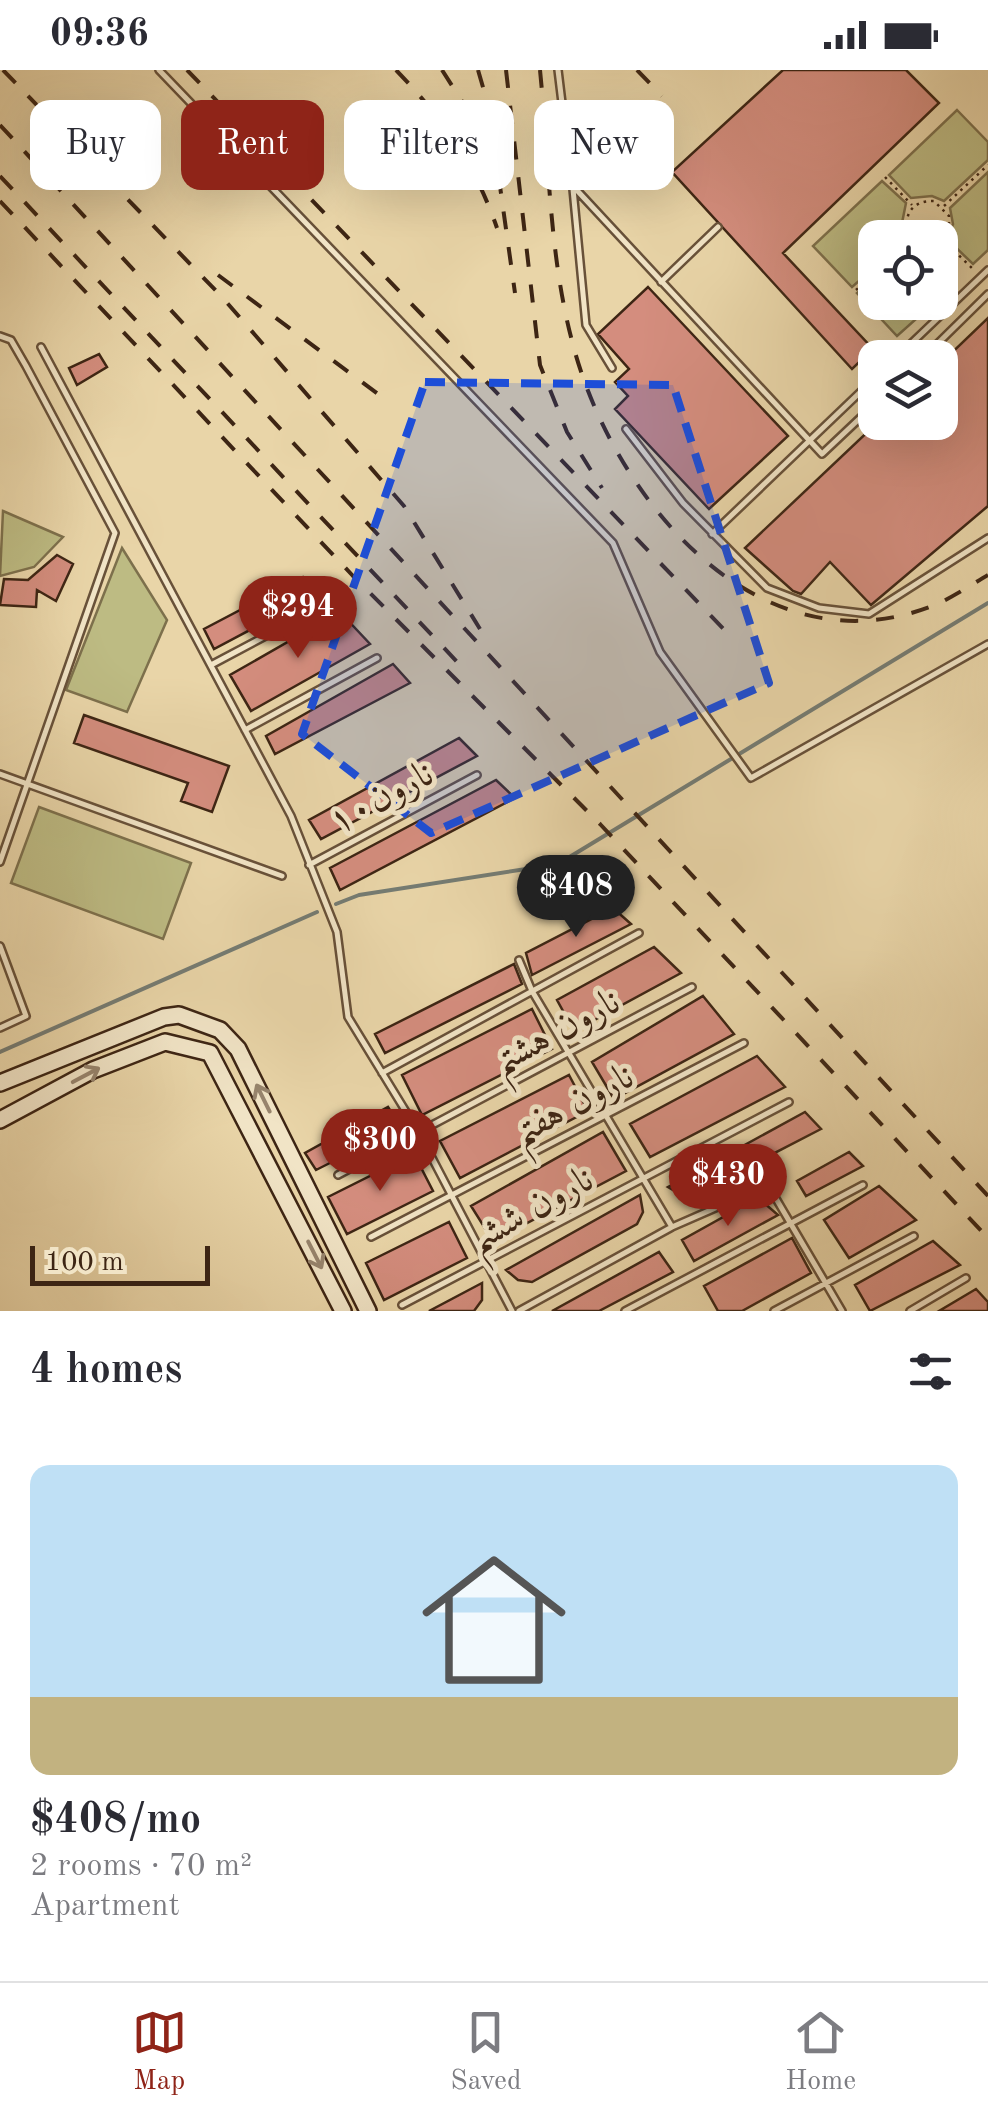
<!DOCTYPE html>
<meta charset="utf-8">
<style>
body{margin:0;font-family:"Old Standard TT",Amiri,serif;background:#f2f2f3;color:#2b2b33;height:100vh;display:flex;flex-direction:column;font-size:38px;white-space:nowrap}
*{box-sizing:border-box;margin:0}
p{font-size:32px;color:#7c7c81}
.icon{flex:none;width:55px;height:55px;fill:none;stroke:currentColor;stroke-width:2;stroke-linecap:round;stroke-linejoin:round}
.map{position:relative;height:1241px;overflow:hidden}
.details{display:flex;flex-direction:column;background:#fff;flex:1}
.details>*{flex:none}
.guide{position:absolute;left:30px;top:30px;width:930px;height:90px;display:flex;gap:20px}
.tools{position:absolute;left:858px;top:150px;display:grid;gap:20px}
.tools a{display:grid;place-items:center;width:100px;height:100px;border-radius:20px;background:#fff;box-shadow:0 10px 40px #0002;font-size:50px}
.scale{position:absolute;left:30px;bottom:25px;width:180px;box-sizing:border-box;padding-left:10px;border:5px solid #3d2514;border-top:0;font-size:28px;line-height:35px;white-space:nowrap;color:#3d2514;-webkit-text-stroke:8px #f1e4c6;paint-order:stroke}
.price{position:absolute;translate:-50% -85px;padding:0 22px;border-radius:35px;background:#8f2418;color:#fff;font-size:32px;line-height:65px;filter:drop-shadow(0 2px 5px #0008)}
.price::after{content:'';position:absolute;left:50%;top:60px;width:30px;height:22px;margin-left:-15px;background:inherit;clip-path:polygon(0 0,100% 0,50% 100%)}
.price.on{background:#222;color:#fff}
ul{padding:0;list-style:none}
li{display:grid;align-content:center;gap:20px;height:530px;padding:0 30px}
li+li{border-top:2px solid #e1e1e2}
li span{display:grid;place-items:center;height:310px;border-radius:20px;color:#555}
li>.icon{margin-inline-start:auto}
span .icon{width:180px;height:180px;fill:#fffc;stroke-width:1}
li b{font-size:42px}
h2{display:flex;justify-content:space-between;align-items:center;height:120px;padding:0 30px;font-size:42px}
.tag{padding:0 35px;border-radius:20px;background:#fff;box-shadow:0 10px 40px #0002;font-size:35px;line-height:90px}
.tag.on{background:#8f2418;color:#fff}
.status{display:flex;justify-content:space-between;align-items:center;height:70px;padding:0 50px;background:#fff;direction:ltr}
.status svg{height:28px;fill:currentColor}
.dock{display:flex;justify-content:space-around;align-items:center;height:140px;border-top:2px solid #e1e1e2;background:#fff;font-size:28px;color:#7c7c81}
.dock a{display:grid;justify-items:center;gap:5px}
.dock .on{color:#8f2418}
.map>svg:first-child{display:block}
.green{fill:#bdbb83;stroke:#7d704c;stroke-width:2.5}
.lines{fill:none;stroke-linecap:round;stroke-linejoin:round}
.stream{stroke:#757c73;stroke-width:4}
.building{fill:#d48d7e;stroke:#3d2514;stroke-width:2.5}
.lane-casing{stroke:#685139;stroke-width:10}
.secondary-casing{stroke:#3d2514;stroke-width:20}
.path{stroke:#3d2514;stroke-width:2.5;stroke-dasharray:2.5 5;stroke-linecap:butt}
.lane{stroke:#f1e4c6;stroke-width:5}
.secondary{stroke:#f1e4c6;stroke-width:15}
.rail{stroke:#3d2514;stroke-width:4;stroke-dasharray:18 18;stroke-linecap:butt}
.oneway{stroke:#97846d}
.marked{fill:#1d4ed8;fill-opacity:0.2;stroke:#1d4ed8;stroke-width:8;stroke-dasharray:20 12;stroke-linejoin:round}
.labels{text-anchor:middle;stroke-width:10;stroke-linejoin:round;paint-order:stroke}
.street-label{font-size:38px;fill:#3d2514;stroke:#f1e4c6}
</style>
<div class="status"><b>09:36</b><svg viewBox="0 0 49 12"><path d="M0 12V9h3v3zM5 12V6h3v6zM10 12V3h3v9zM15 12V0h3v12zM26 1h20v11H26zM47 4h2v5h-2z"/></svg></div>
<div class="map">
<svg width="988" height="1241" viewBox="0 0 988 1241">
<rect width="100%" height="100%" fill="#e9d5a8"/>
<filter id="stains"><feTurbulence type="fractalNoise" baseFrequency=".002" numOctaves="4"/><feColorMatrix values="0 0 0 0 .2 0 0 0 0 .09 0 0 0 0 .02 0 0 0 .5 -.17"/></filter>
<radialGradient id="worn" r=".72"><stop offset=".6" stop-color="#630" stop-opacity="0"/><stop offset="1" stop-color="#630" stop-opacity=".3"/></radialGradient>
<!-- green -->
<path class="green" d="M957,40L988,72V90L944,131L932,126L911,128L889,105Z
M988,102V180L973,194L947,169L953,154L950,138Z
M882,111L906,133L902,153L907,167L875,168V197L852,217L813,176Z
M875,207V232L934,233L897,266L857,223Z
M3,441L63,467L34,497L0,506Z
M122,478L167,550L127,642L66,620Z
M39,737L191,793L163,869L11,813Z"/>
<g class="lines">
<!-- stream -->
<path class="stream" d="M336,834L359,825L558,794L988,533
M0,982L317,842"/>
</g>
<!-- building -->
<path class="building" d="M783,0H906L939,33L783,183L873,279L852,299L672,102Z
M648,217L788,366L709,439L615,339L628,326L615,312L629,299L598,264Z
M988,248V436L871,535L830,492L801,524L793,521L745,478L878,352H940V294Z
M99,284L107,297L77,315L69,298Z
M57,485L73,494L56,531L37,520L36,537L0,535L4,509L28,510Z
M303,507L318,524L214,579L204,559Z
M340,542L370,574L251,641L230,605Z
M393,594L410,613L275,684L266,666Z
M84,645L229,696L212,742L181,731L188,713L74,673Z
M459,668L477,686L321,769L309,750Z
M496,710L515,728L340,820L330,798Z
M613,838L631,854L532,905L526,883Z
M654,877L681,903L574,961L557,930Z
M514,894L522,914L385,983L375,964Z
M703,926L734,964L614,1029L592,992Z
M532,939L552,979L422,1045L402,1005Z
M757,986L785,1017L650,1087L630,1054Z
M569,1005L588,1041L460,1108L440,1071Z
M388,1037L401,1057L316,1100L305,1083Z
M805,1042L821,1059L705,1119L683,1126L668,1117Z
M603,1062L626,1101L493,1171L471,1136Z
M849,1082L863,1096L806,1126L797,1111Z
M414,1084L433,1121L347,1164L328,1127Z
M879,1116L916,1150L849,1188L824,1150Z
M640,1125L643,1142L637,1154L532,1212L518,1210L506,1200Z
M752,1131L763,1132L778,1145L694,1191L682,1170Z
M449,1152L467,1188L384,1230L366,1193Z
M792,1168L811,1203L742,1241H718L704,1216Z
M933,1171L960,1195L870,1241L855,1215Z
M659,1182L673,1202L599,1241H552Z
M482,1213V1230L474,1241H429Z
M976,1219L988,1232V1241H939Z"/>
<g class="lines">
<!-- lane casing -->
<g class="lane-casing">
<path id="lane" d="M159,0L613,473L660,582L751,708L988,574
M558,0L572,115L822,384L875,334
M573,119L586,255L612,298
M661,212L718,157
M0,266L11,270L26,296L115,463L0,792
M41,277L291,746L337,862L348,947L419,1063L512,1241
M896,288L988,200
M923,288L988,224
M626,359L683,433L767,518L819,538L869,544L988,468
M712,464L875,308
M211,595L322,536
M245,660L377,588
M0,704L282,806
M309,795L477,705
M0,876L26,946L0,958
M519,890L532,921L672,1157
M382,1003L639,863
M338,1105L692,917
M371,1167L744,973
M402,1235L789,1032
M519,1241L672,1157L768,1115L842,1241
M625,1241L863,1115
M774,1241L914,1166
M910,1241L966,1208"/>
</g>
<!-- secondary casing -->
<g class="secondary-casing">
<path id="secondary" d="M0,1013L164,947L179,945L220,960L238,979L368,1241
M0,1050L93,1000L165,972L210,983L343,1241"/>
</g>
<!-- path -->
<path class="path" d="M885,107L912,135
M944,136L988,95
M912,168C900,148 911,130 934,131L949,146V160L940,171
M943,170L973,199
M856,220L875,203"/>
<!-- lane -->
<use href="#lane" class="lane"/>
<!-- secondary -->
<use href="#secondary" class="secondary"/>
<!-- rail -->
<path class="rail" d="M3,0L222,227L404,436L480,559
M187,0L735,571
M396,0C442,48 475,94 497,158
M442,0L470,44L487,86
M478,0L489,38L515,223
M506,0L540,295L567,362L602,418
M540,0C549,89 549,184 572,271C611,425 757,606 935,535C953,527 971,515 988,505
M637,0L662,26
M0,55L988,1126
M0,106L460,595
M0,131L353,506L600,754L988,1168
M218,205L382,327"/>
</g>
<!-- one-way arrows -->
<defs><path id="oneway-shaft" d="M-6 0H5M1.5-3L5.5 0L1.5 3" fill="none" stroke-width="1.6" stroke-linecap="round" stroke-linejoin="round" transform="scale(2.5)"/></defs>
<g class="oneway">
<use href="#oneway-shaft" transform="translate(86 1005) rotate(-28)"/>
<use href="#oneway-shaft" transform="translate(263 1028) rotate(-116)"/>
<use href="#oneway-shaft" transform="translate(315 1185) rotate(63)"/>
</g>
<!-- marked area -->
<path class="marked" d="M425,312L673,315L769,613L431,763L302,664Z"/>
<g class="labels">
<!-- street labels -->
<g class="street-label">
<text transform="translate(380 726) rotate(-28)" y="13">نارون۱۰</text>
<text transform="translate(555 960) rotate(-28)" y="13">نارون هشتم</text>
<text transform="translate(572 1033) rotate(-28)" y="13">نارون هفتم</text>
<text transform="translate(530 1138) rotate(-29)" y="13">نارون ششم</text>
</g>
</g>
<rect width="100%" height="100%" filter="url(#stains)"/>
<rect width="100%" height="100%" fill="url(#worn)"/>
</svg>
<div class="tools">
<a><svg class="icon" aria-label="locate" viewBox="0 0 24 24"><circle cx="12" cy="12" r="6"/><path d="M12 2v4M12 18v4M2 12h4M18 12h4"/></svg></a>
<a><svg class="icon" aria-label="layers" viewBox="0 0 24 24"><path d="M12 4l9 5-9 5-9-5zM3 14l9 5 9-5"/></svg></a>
</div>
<div class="scale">100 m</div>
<b class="price" style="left:298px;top:591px">$294</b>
<b class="price on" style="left:576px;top:870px">$408</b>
<b class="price" style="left:380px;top:1124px">$300</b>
<b class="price" style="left:728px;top:1159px">$430</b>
<div class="guide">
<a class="tag">Buy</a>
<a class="tag on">Rent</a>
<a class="tag">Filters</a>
<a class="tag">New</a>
</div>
</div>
<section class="details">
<h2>4 homes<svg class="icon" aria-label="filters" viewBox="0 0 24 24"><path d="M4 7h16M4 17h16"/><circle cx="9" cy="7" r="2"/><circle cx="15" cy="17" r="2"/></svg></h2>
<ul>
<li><span style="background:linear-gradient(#bfe0f5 75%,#c2b280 0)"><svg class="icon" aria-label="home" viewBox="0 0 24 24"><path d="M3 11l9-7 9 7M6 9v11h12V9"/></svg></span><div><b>$408/mo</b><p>2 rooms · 70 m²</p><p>Apartment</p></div></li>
</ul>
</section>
<nav class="dock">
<a class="on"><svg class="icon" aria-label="map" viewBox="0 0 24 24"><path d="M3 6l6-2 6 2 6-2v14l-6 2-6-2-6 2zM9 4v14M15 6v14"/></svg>Map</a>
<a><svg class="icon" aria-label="saved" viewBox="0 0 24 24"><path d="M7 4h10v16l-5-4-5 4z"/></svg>Saved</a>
<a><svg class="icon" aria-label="home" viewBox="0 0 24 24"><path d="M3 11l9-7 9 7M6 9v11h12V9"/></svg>Home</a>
</nav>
